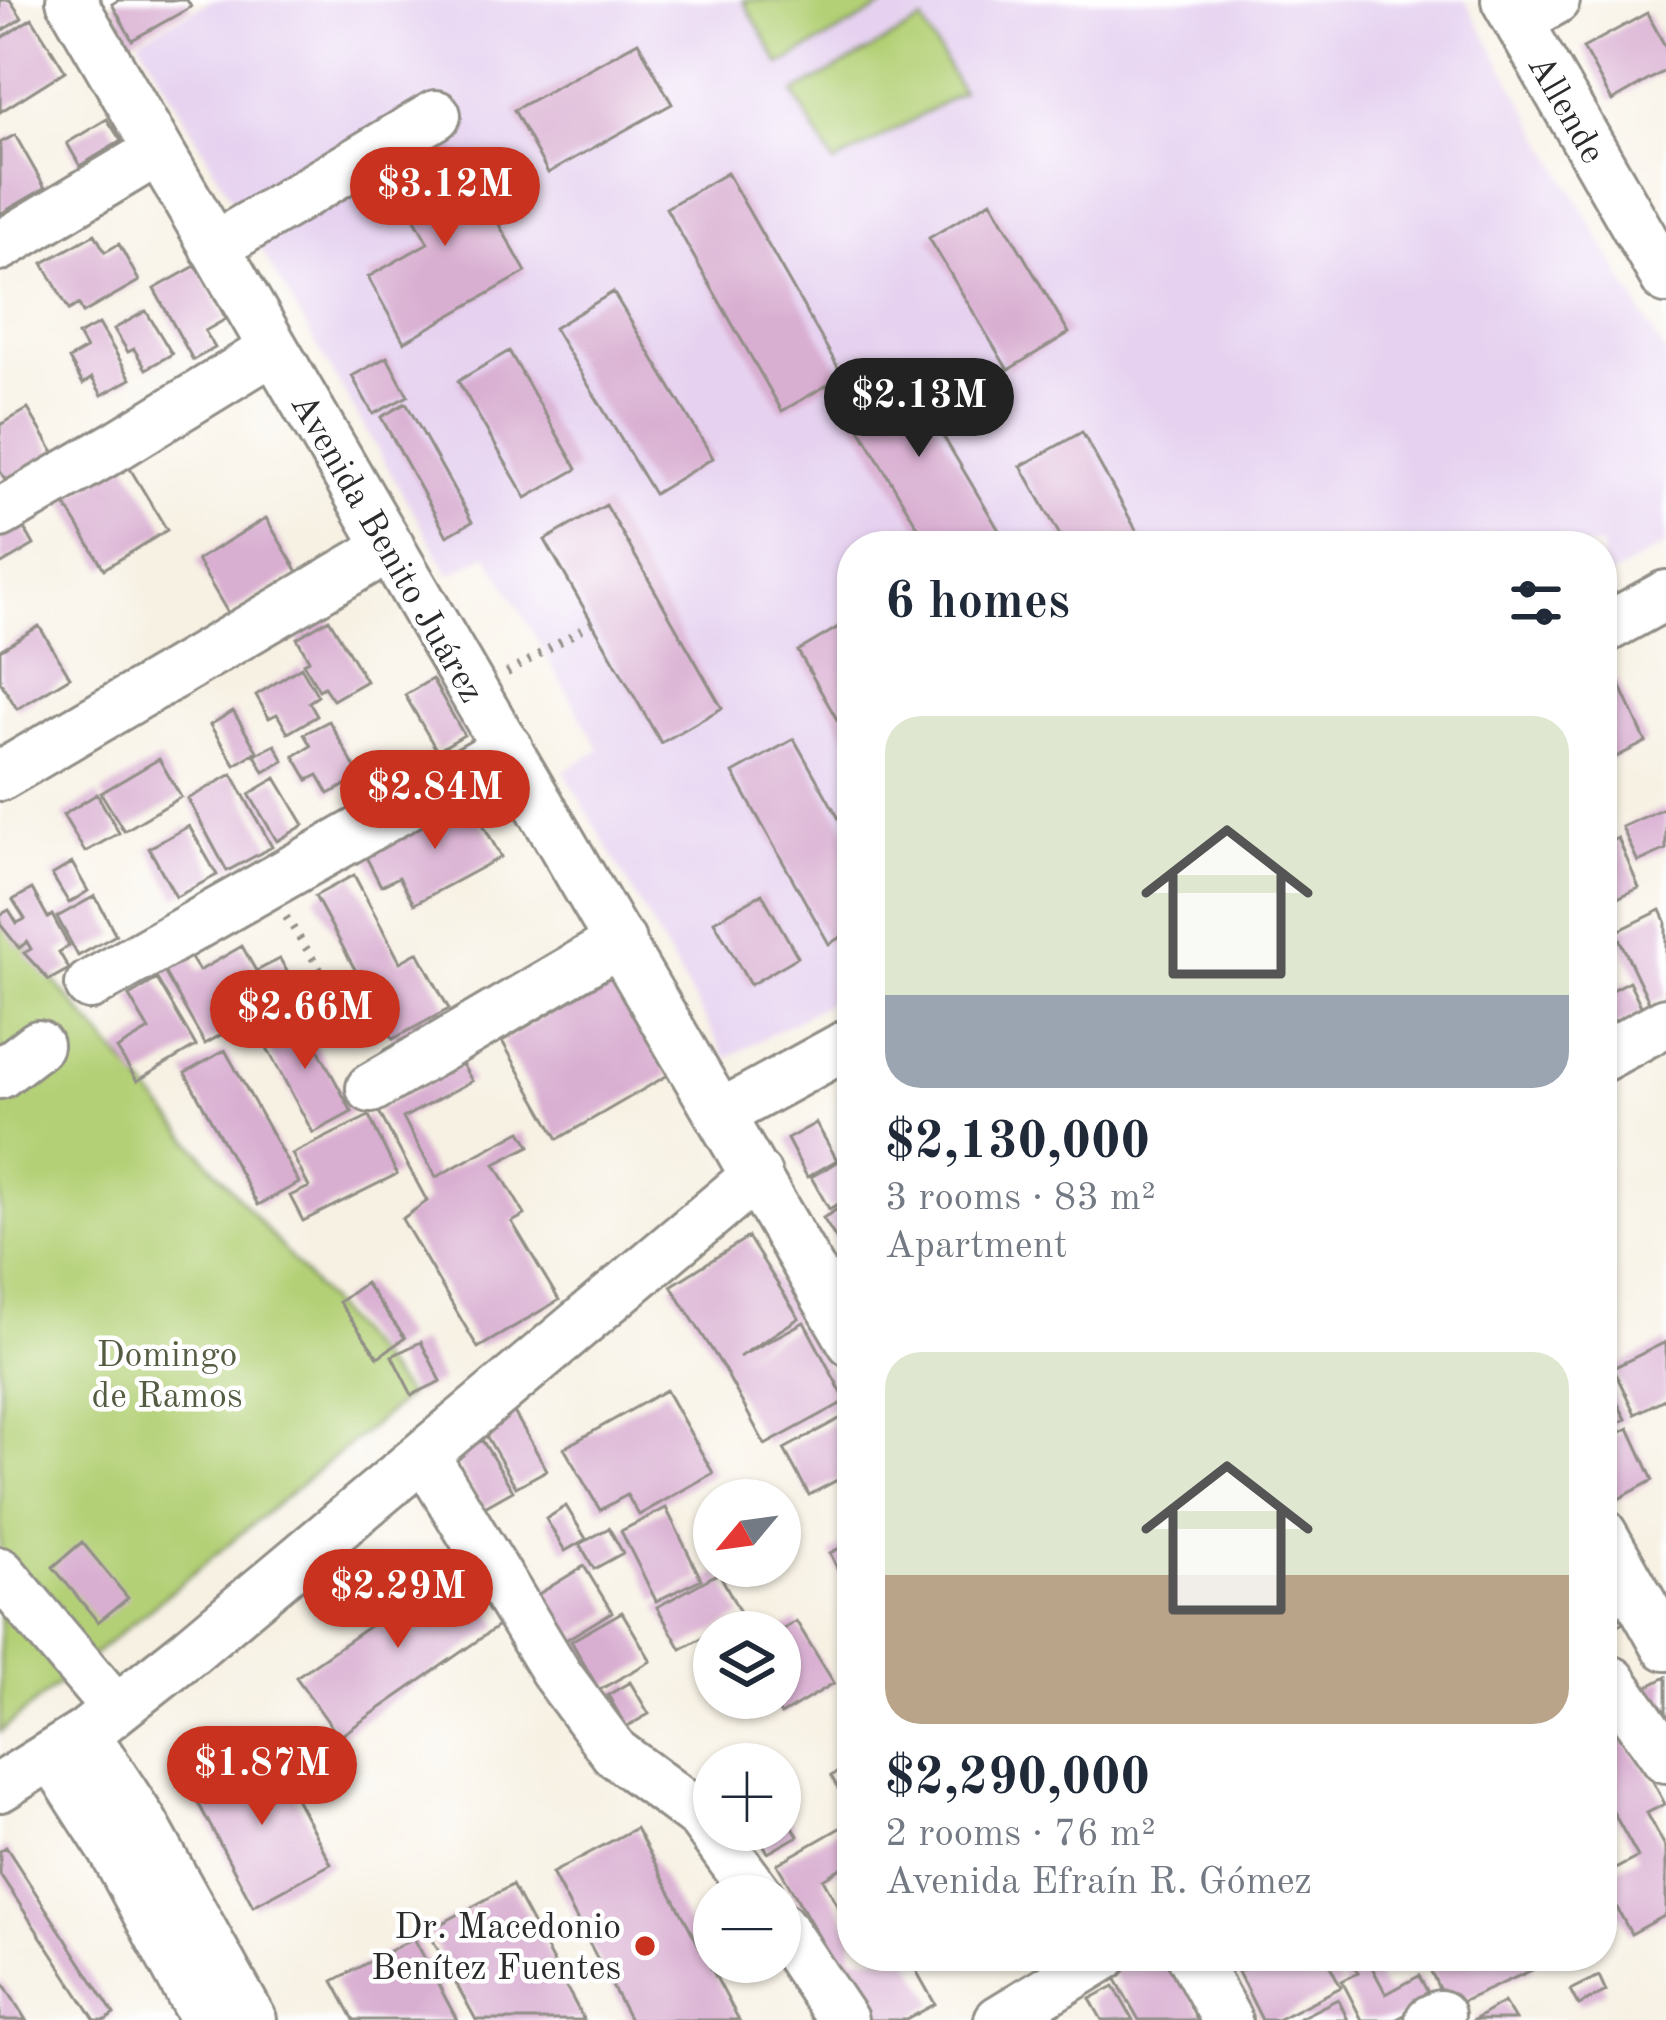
<!DOCTYPE html>
<meta charset="utf-8">
<style>
body{margin:0;font-family:"Old Standard TT",serif;background:#f2f2f3;color:#1f2937;height:100vh;display:flex;flex-direction:column;font-size:45px;white-space:nowrap}
*{box-sizing:border-box;margin:0}
p{font-size:39px;color:#747a83}
.icon{flex:none;width:66px;height:66px;fill:none;stroke:currentColor;stroke-width:2;stroke-linecap:round;stroke-linejoin:round}
.map{position:relative;flex:1;overflow:hidden}
.details{position:absolute;left:837px;top:531px;width:780px;height:1440px;display:flex;flex-direction:column;background:#fff;border-radius:48px;box-shadow:0 3px 9px #0004}
.details>*{flex:none}
.needle{width:78px;rotate:241deg}
.controls{position:absolute;left:693px;top:1479px;display:grid;gap:24px}
.controls a{display:grid;place-items:center;width:108px;height:108px;border-radius:50%;background:#fff;box-shadow:0 3px 9px #0004;font-size:60px}
.price{position:absolute;translate:-50% -102px;padding:0 27px;border-radius:42px;background:#c8321e;color:#fff;font-size:39px;line-height:78px;filter:drop-shadow(0 3px 6px #0008)}
.price::after{content:'';position:absolute;left:50%;top:72px;width:36px;height:27px;margin-left:-18px;background:inherit;clip-path:polygon(0 0,100% 0,50% 100%)}
.price.on{background:#222;color:#fff}
ul{padding:0;list-style:none}
li{display:grid;align-content:center;gap:24px;height:636px;padding:0 48px}
li span{display:grid;place-items:center;height:372px;border-radius:36px;color:#555}
li>.icon{margin-inline-start:auto}
span .icon{width:216px;height:216px;fill:#fffc;stroke-width:1}
li b{font-size:51px}
h2{display:flex;justify-content:space-between;align-items:center;height:144px;padding:0 48px;font-size:51px}
.map>svg:first-child{display:block}
.built{fill:#e6d2f0}
.green{fill:#b3d076;stroke:#6f7e50;stroke-width:3}
.building{fill:#d9afd1}
.lines{fill:none;stroke-linecap:round;stroke-linejoin:round}
.minor-casing{stroke:#918e87;stroke-width:54}
.path{stroke:#918e87;stroke-width:8;stroke-dasharray:3 9;stroke-linecap:butt}
.minor{stroke:#fff;stroke-width:48}
.poi-dot{fill:#c8321e;stroke:#fff;stroke-width:4.5}
.labels{text-anchor:middle;stroke-width:9;stroke-linejoin:round;paint-order:stroke}
.street-label{font-size:36px;fill:#2b2b2b;stroke:#fff}
.park-label{font-size:36px;fill:#545d42;stroke:#fff}
.poi-label{font-size:36px;fill:#2b2b2b;stroke:#fff;text-anchor:end}
</style>
<div class="map">
<svg width="1666" height="2020" viewBox="0 0 1666 2020">
<rect width="100%" height="100%" fill="#fff"/>
<filter id="ink" filterUnits="userSpaceOnUse"><feTurbulence type="fractalNoise" baseFrequency=".00833" numOctaves="2"/><feDisplacementMap in="SourceGraphic" scale="24" xChannelSelector="R" yChannelSelector="G"/><feConvolveMatrix kernelMatrix="1 2 1 2 8 2 1 2 1" color-interpolation-filters="sRGB"/></filter>
<filter id="wash" filterUnits="userSpaceOnUse"><feTurbulence type="fractalNoise" baseFrequency=".004" numOctaves="4" result="noise"/><feDisplacementMap in="SourceGraphic" scale="48" xChannelSelector="R" yChannelSelector="G"/><feGaussianBlur stdDeviation="2.7" result="paint"/><feColorMatrix in="noise" values="0 0 0 0 0 0 0 0 0 0 0 0 0 0 0 0 0 1.4 0 .05"/><feComposite in="paint" operator="in"/></filter>
<g filter="url(#wash)">
<rect width="100%" height="100%" fill="#f7f1e3"/>
<!-- built -->
<path class="built" d="M212,0H1465L1666,355V545L1602,580V546H852V990L727,1058L564,771L600,750L544,652L487,554L450,575L139,39Z"/>
<!-- green -->
<path class="green" d="M743,0H895L780,65Z
M922,21L962,92L834,164L794,93Z
M0,917L408,1396L0,1732Z"/>
<g id="blocks">
<!-- building -->
<path class="building" d="M0,0H10L22,18L0,32Z
M119,0H187L191,7L132,40L112,4Z
M1647,13L1666,48V70L1612,101L1583,48Z
M32,18L65,71L0,112V39Z
M638,42L672,104L548,173L514,110Z
M107,119L121,141L80,166L67,143Z
M15,135L45,188L0,214V143Z
M455,147L526,272L404,342L368,277L428,243L394,181Z
M727,173L843,376L782,411L666,208Z
M991,201L1069,333L1008,370L929,238Z
M95,234L105,252L119,244L139,281L83,313L79,304L69,310L43,263Z
M197,265L226,319L205,331L215,348L193,360L154,289Z
M613,292L713,458L654,494L554,328Z
M146,311L172,354L146,369L134,349L128,352L114,329Z
M99,324L131,379L102,395L92,378L83,384L69,359L86,349L78,335Z
M509,351L577,469L526,498L458,381Z
M387,357L408,396L373,414L352,376Z
M898,360L1000,532L975,546H929L840,395Z
M406,403L472,522L447,536L381,417Z
M28,409L54,453L6,481L0,471V425Z
M1082,432L1145,546H1066L1021,466Z
M126,462L167,530L104,569L63,501Z
M606,505L722,708L661,743L545,540Z
M266,518L298,572L228,613L197,560Z
M21,522L34,545L0,565V535Z
M329,619L366,681L333,700L324,687L319,690L303,663L309,660L297,638Z
M852,619V746L798,651Z
M39,626L70,677L17,709L0,681V650Z
M301,667L318,696L309,702L317,716L288,733L277,714L269,718L256,695Z
M432,679L464,735L437,751L405,695Z
M1618,680L1646,742L1602,764V688Z
M233,711L257,751L235,765L210,725Z
M329,721L360,777L329,794L318,775L308,780L294,756L311,746L304,734Z
M794,739L852,842V930L829,944L733,773Z
M275,745L284,761L264,772L255,755Z
M159,759L181,797L124,831L101,793Z
M232,774L272,847L227,871L188,799Z
M276,778L304,825L277,841L249,794Z
M97,794L119,833L85,852L63,815Z
M468,797L501,857L414,904L399,877L381,886L364,853Z
M1666,807V849L1638,862L1622,827Z
M189,826L217,875L176,897L149,848Z
M1618,838L1639,888L1606,903L1602,894V846Z
M72,863L88,891L69,903L52,875Z
M354,875L400,962L418,952L449,1009L393,1039L315,896Z
M32,889L48,918L52,915L69,946L59,952L69,969L49,980L24,953L31,949L27,942L19,948L0,924V915L9,910L17,923L25,919L13,900Z
M762,894L798,957L750,985L714,921Z
M95,896L116,935L78,956L57,917Z
M1661,910L1666,921V996L1650,1004L1616,932Z
M242,946L256,971L280,959L298,991L205,1044L162,968L188,953L199,971Z
M611,977L668,1075L558,1139L502,1041Z
M157,979L196,1046L137,1081L117,1049L149,1030L129,996Z
M1629,981L1644,1012L1602,1033V995Z
M297,1010L352,1112L313,1133L258,1031Z
M225,1050L299,1183L258,1205L185,1073Z
M462,1064L472,1081L403,1118L436,1177L521,1131L530,1146L495,1164L525,1215L512,1222L559,1300L478,1348L402,1219L427,1201L378,1110Z
M369,1116L397,1174L303,1221L290,1196L309,1187L292,1154Z
M816,1123L837,1160L807,1177L787,1139Z
M841,1160L852,1181V1196L829,1209L811,1177Z
M852,1200V1264L823,1218Z
M748,1237L799,1318L739,1357L804,1322L846,1401L765,1445L723,1367L671,1286Z
M365,1283L405,1338L378,1357L339,1302Z
M421,1342L441,1381L412,1395L392,1356Z
M1666,1342V1398L1635,1414L1613,1368Z
M1602,1375L1626,1419L1602,1432Z
M666,1390L713,1473L639,1515L627,1495L600,1510L564,1448Z
M511,1407L547,1470L516,1487L480,1425Z
M852,1412V1472L809,1495L784,1449Z
M1629,1428L1653,1480L1602,1508V1442Z
M482,1440L513,1491L483,1508L453,1458Z
M566,1506L586,1539L565,1551L546,1519Z
M666,1508L701,1579L656,1601L621,1531Z
M609,1528L623,1553L594,1569L580,1544Z
M82,1542L128,1598L98,1622L53,1567Z
M852,1542V1599L830,1553Z
M458,1565L500,1625L339,1737L296,1677Z
M584,1566L612,1612L564,1641L537,1595Z
M719,1573L742,1616L681,1649L657,1607Z
M1602,1585L1623,1622L1602,1634Z
M622,1612L651,1661L599,1690L571,1641Z
M796,1621L834,1683L781,1715L771,1698H780V1631Z
M1666,1677V1724L1647,1687Z
M630,1682L649,1714L626,1727L608,1695Z
M1602,1708L1648,1772L1665,1804L1647,1813L1666,1848V1915L1631,1934L1617,1908L1602,1916V1876L1638,1857L1602,1792Z
M271,1751L331,1864L253,1906L193,1793Z
M852,1764V1813L831,1776Z
M780,1802L798,1836L768,1853L756,1830H780Z
M852,1821V1861L823,1879L852,1932V1956H908L935,2004L906,2020H867L777,1864Z
M636,1828L739,2020H630L552,1873Z
M6,1847L114,2014L106,2020H95L0,1874V1851Z
M512,1885L584,2020H476L428,1931Z
M414,1938L457,2020H354L333,1981Z
M1133,1956H1169L1205,2020H1139L1110,1969Z
M1269,1956H1325L1341,1987L1277,2020H1262L1238,1972Z
M1349,1956H1366L1386,1994L1419,1976L1432,2000L1395,2020H1362L1342,1981L1358,1973Z
M1442,1956H1526L1532,1970L1448,2008L1427,1963Z
M1599,1976L1606,1991L1579,2005L1571,1990Z
M0,1978L26,2020H0Z
M1114,1986L1133,2020H1102L1090,1999Z
M1338,1999L1348,2020H1296Z
M1504,2002L1515,2020H1474Z"/>
</g>
</g>
<g filter="url(#ink)">
<use href="#blocks" fill-opacity="0" stroke="#918e87" stroke-width="3"/>
<g class="lines">
<!-- minor casing -->
<g class="minor-casing">
<path id="minor" d="M71,0L852,1342
M1506,0L1666,279
M1518,21L1555,0
M0,246L158,151
M214,247L436,115
M0,513L118,445L274,349
M1602,630L1666,595
M0,776L390,547
M90,985L508,748
M1602,1057L1666,1022
M0,1074L38,1045
M371,1088L621,941
M721,1114L852,1042
M424,1455L558,1676L615,1753L701,1817L759,1896
M1602,1533L1666,1646
M0,1572L115,1708
M1612,1681L1666,1758
M85,1734L143,1823L252,2020
M52,1755L113,1850L205,2020
M0,1787L85,1734L190,1651L757,1175
M780,1926L843,2020
M1192,1956L1227,2020
M999,2020L1104,1956
M1430,2020L1440,2015"/>
</g>
<!-- path -->
<path class="path" d="M507,673L592,623
M286,917L369,1045"/>
<!-- minor -->
<use href="#minor" class="minor"/>
</g>
</g>
<!-- markers -->
<circle class="poi-dot" cx="645" cy="1946" r="12"/>
<g class="labels">
<!-- street labels -->
<g class="street-label">
<text transform="translate(1568 108) rotate(60)" y="13">Allende</text>
<text transform="translate(389 547) rotate(60)" y="13">Avenida Benito Juárez</text>
</g>
<!-- park labels -->
<g class="park-label">
<text x="167" y="1366">Domingo<tspan x="167" dy="41">de Ramos</tspan></text>
</g>
<!-- poi labels -->
<g class="poi-label">
<text x="621" y="1938">Dr. Macedonio<tspan x="621" dy="41">Benítez Fuentes</tspan></text>
</g>
</g>
</svg>
<div class="controls">
<a><svg class="needle" viewBox="-14 -14 28 28"><path d="M0-13l5 13h-10z" fill="#e53935"/><path d="M0 13l5-13h-10z" fill="#747a83"/></svg></a>
<a><svg class="icon" aria-label="layers" viewBox="0 0 24 24"><path d="M12 4l9 5-9 5-9-5zM3 14l9 5 9-5"/></svg></a>
<a>+</a>
<a>−</a>
</div>
<b class="price" style="left:445px;top:249px">$3.12M</b>
<b class="price on" style="left:919px;top:460px">$2.13M</b>
<b class="price" style="left:435px;top:852px">$2.84M</b>
<b class="price" style="left:305px;top:1072px">$2.66M</b>
<b class="price" style="left:398px;top:1651px">$2.29M</b>
<b class="price" style="left:262px;top:1828px">$1.87M</b>
<section class="details">
<h2>6 homes<svg class="icon" aria-label="filters" viewBox="0 0 24 24"><path d="M4 7h16M4 17h16"/><circle cx="9" cy="7" r="2"/><circle cx="15" cy="17" r="2"/></svg></h2>
<ul>
<li><span style="background:linear-gradient(#dfe7d0 75%,#9aa5b1 0)"><svg class="icon" aria-label="home" viewBox="0 0 24 24"><path d="M3 11l9-7 9 7M6 9v11h12V9"/></svg></span><div><b>$2,130,000</b><p>3 rooms · 83 m²</p><p>Apartment</p></div></li>
<li><span style="background:linear-gradient(#dfe7d0 60%,#b9a48a 0)"><svg class="icon" aria-label="home" viewBox="0 0 24 24"><path d="M3 11l9-7 9 7M6 9v11h12V9"/></svg></span><div><b>$2,290,000</b><p>2 rooms · 76 m²</p><p>Avenida Efraín R. Gómez</p></div></li>
</ul>
</section>
</div>
